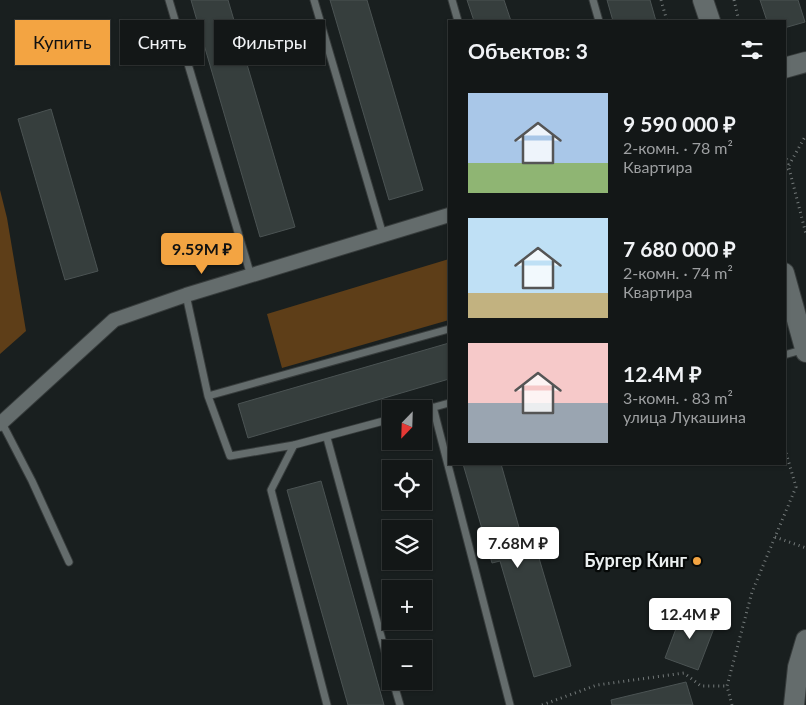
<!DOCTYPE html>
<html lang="ru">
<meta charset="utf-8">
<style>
body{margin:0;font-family:Lato,sans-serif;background:#202424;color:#f1f3f6;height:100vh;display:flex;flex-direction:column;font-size:19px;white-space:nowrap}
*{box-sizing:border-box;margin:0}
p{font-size:16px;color:#9d9fa1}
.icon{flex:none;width:28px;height:28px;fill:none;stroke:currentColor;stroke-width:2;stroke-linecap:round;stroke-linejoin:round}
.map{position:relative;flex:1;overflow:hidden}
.panel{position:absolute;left:448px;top:20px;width:338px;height:445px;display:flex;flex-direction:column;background:#131717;border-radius:0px;box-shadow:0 1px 4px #0004,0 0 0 1px #323636}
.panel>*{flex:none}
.top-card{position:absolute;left:15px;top:20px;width:358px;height:45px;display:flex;gap:10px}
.needle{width:32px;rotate:203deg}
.controls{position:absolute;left:382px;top:400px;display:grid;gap:10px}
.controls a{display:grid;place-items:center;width:50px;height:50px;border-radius:0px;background:#131717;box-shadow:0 1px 4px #0004,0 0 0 1px #323636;font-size:25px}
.price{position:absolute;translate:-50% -42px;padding:0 11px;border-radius:5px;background:#fff;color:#222;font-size:16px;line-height:32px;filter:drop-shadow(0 1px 2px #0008)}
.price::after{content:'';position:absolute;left:50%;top:30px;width:15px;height:11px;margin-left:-8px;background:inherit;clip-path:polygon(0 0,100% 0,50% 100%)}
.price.current{background:#f3a442;color:#111}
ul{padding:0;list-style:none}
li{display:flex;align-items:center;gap:15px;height:125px;padding:0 20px}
li span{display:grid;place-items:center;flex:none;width:140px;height:100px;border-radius:0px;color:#555}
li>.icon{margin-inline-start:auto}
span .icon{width:60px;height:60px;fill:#fffc;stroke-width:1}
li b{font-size:21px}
h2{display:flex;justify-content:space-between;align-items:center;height:60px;padding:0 20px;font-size:21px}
.tag{padding:0 18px;border-radius:0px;background:#131717;box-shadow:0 1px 4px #0004,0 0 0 1px #323636;font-size:18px;line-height:45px}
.tag.current{background:#f3a442;color:#111}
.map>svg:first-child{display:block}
.green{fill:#5e3e18}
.building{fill:#363e3d;stroke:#4b5353}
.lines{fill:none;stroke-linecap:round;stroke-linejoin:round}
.lane-casing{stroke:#373c3c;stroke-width:9}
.street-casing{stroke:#373c3c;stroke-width:16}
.secondary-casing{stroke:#373c3c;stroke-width:22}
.path{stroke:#737979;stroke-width:3;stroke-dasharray:1 4;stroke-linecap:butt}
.lane{stroke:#646c6c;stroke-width:7}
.street{stroke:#646c6c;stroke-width:14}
.secondary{stroke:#646c6c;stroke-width:20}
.poi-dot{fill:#f3a442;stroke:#060908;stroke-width:2}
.labels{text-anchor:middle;stroke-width:4.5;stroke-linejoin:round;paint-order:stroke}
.poi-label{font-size:18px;font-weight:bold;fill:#eaefef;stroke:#060908;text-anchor:end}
</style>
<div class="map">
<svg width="806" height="705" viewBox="0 0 806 705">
<rect width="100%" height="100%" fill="#191f1f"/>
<!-- green -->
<path class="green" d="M0,190L7,218L26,331L0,354Z
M449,259V320L282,368L267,314Z"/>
<!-- building -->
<path class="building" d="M191,0H228L295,227L260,237Z
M330,0H367L423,190L389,200Z
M467,0H504L511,21H474Z
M607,0H650L656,21H613Z
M760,0H798L805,22L784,28V21H767Z
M51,109L98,271L65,280L18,119Z
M449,343V379L248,438L238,404Z
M463,464H501L526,552L536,548L571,666L534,677L500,561L492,563Z
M321,481L384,705H348L287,490Z
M683,610L716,623L698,670L665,658Z
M686,682L693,705H612L611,700Z"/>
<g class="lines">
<!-- lane casing -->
<g class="lane-casing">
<path id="lane" d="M169,0L251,276
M314,0L383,235
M452,0L458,21
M593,0L599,21
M186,295L208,396L230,456L294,445L391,419
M784,355L802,350
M208,396L449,329
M433,407L510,705
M424,410L449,403
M2,423L32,481L69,562
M327,438L391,673
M294,445L271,490L327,705
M393,681L400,705"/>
</g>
<!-- street casing -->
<g class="street-casing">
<path id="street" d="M0,424L114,320L186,295L449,215"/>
</g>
<!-- secondary casing -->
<g class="secondary-casing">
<path id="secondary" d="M703,0L710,21
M784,68L806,62
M784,273L806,352
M794,705L798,667L806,640"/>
</g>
<!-- path -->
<path class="path" d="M661,0L667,21
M734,0L739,21
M784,149L806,234
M784,174L806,135
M775,537L806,548
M542,705L597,685L684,673L701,686H727
M732,705L727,686L752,592L796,487L784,446"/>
<!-- lane -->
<use href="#lane" class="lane"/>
<!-- street -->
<use href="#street" class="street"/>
<!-- secondary -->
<use href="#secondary" class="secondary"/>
</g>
<!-- markers -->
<circle class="poi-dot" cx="697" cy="561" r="5"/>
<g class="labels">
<!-- poi labels -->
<g class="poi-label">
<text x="687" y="567">Бургер Кинг</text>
</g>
</g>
</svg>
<div class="controls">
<a><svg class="needle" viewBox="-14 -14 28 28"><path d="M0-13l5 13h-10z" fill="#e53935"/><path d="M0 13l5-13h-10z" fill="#9d9fa1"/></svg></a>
<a><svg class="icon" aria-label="locate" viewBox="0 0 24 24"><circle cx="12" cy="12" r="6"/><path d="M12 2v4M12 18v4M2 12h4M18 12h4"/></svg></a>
<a><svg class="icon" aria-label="layers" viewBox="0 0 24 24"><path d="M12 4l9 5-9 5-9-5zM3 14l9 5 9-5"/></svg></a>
<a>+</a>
<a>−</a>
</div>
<b class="price current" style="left:202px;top:275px">9.59M ₽</b>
<b class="price" style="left:518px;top:569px">7.68M ₽</b>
<b class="price" style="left:690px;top:640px">12.4M ₽</b>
<div class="top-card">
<a class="tag current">Купить</a>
<a class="tag">Снять</a>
<a class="tag">Фильтры</a>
</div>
<section class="panel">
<h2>Объектов: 3<svg class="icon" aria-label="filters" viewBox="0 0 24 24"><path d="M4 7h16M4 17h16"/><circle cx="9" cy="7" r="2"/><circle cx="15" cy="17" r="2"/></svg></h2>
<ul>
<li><span style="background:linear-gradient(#a9c7e8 70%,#8fb573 0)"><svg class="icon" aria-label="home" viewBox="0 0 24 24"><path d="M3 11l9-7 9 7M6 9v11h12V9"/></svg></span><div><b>9 590 000 ₽</b><p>2-комн. · 78 m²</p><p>Квартира</p></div></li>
<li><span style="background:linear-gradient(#bfe0f5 75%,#c2b280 0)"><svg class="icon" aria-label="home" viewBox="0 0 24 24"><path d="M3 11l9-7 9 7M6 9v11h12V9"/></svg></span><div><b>7 680 000 ₽</b><p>2-комн. · 74 m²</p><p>Квартира</p></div></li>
<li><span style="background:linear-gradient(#f6c9c9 60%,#9aa5b1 0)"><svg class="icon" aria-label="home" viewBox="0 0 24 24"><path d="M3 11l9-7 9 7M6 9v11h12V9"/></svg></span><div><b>12.4M ₽</b><p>3-комн. · 83 m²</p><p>улица Лукашина</p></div></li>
</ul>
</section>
</div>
